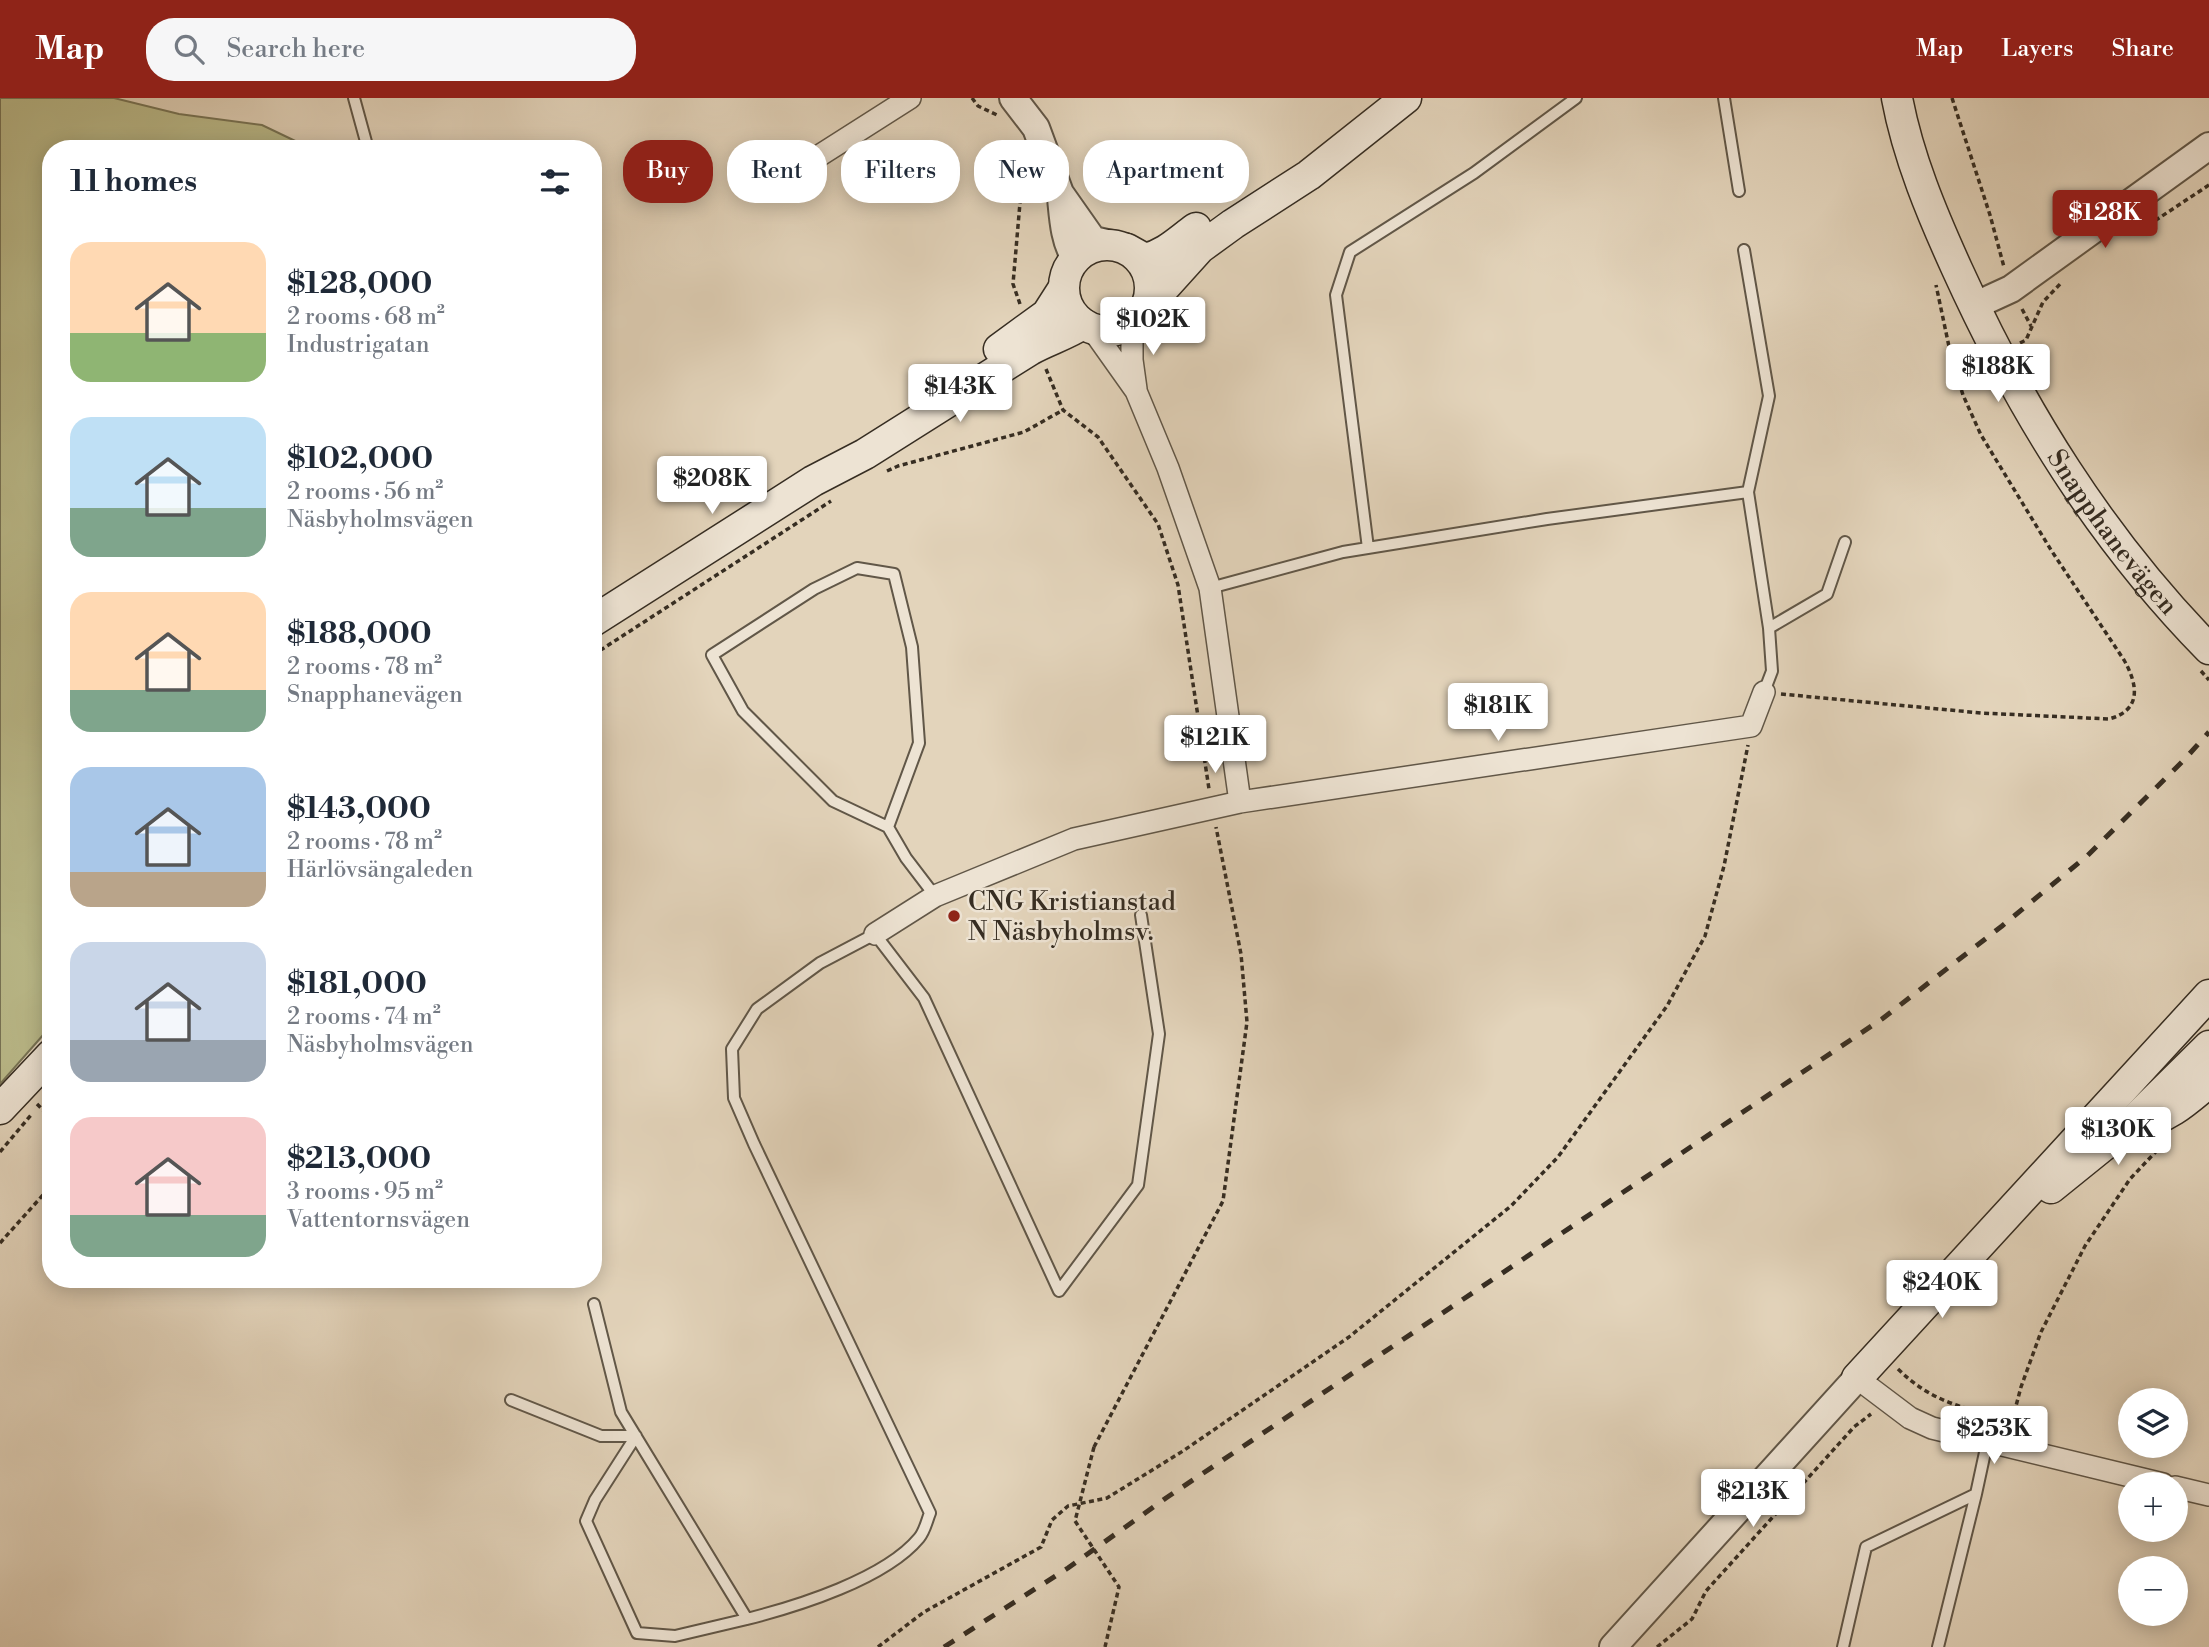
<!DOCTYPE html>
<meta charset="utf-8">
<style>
body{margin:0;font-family:"Libre Bodoni",serif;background:#f6f6f7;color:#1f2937;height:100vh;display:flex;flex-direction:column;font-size:26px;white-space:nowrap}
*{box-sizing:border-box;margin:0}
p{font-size:23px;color:#747a83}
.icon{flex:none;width:38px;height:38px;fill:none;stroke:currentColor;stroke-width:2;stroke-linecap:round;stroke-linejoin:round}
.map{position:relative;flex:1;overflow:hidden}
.sheet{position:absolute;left:42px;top:42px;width:560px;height:1148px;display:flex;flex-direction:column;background:#fff;border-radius:28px;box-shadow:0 4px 18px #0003}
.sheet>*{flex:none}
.banner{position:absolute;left:623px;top:42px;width:665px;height:63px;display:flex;gap:14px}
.fabs{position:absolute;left:2118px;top:1290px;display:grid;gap:14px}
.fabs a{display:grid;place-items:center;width:70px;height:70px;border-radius:50%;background:#fff;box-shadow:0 4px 18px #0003;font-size:35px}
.price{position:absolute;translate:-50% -60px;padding:0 16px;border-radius:7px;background:#fff;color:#222;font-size:23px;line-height:46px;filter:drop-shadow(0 2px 4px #0008)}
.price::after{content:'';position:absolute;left:50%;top:42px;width:21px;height:16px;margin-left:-10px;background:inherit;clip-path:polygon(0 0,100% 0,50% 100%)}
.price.on{background:#8f2418;color:#fff}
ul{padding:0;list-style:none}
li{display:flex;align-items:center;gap:21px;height:175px;padding:0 28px}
li span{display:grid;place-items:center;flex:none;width:196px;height:140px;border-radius:21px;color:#555}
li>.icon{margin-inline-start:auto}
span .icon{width:84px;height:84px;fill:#fffc;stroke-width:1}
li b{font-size:30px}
h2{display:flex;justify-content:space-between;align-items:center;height:84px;padding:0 28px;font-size:30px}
.chip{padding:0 24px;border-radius:28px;background:#fff;box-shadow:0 4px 18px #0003;font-size:24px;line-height:63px}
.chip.on{background:#8f2418;color:#fff}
header{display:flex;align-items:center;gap:42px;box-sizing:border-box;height:98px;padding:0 35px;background:#8f2418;color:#fff}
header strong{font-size:33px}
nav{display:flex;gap:38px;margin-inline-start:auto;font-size:24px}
.search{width:490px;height:63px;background:#f6f6f7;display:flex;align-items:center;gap:18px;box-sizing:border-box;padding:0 24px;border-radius:28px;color:#747a83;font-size:26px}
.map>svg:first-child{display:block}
.green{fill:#bbbb8b;stroke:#787456;stroke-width:2}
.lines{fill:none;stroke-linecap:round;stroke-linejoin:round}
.service-casing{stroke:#615748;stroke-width:14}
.minor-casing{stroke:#615748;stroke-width:24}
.tertiary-casing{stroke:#615748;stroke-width:30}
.secondary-casing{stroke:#362d22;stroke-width:33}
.path{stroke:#362d22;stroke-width:3.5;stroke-dasharray:5 3.5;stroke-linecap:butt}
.service{stroke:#ede3d3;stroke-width:10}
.minor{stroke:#ede3d3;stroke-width:21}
.tertiary{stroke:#ede3d3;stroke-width:26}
.secondary{stroke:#ede3d3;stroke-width:30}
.rail{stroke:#362d22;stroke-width:5;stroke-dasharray:12 12;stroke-linecap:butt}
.path-bridge{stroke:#362d22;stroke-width:3.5;stroke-dasharray:5 3.5;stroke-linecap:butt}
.poi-dot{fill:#8f2418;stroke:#ede3d3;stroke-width:2.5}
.labels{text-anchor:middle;stroke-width:5;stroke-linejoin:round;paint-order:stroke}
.street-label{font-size:26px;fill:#362d22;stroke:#ede3d3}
.poi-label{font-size:26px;fill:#362d22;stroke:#ede3d3;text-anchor:start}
</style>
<header>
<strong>Map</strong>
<div class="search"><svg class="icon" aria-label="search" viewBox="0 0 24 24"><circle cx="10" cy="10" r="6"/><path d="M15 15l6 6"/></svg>Search here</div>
<nav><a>Map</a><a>Layers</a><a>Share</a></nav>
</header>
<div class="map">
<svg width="2209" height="1549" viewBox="0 0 2209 1549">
<rect width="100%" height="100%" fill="#e3d4bb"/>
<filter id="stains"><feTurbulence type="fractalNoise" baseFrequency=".00286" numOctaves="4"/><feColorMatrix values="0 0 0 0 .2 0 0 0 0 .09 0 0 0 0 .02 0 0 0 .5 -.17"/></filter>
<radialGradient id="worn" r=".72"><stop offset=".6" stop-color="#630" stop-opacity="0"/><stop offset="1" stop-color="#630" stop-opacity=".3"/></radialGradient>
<!-- green -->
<path class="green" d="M0,0H114L179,16L262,27L312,51H51V928L0,986Z"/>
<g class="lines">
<!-- service casing -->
<g class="service-casing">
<path id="service" d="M354,0L368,51
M1724,0L1739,93
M1744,152L1769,298L1748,394
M1368,450L1336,197L1350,154L1474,75L1576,0
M1210,490L1343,454L1547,421L1748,394L1769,530L1772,573L1764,594
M1769,530L1827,496L1845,444
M888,729L919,645L912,549L894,476L857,470L814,491L712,557L743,613L833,703L888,729L906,760L935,798
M594,1206L621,1314L747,1521C798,1508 885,1481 919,1440C925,1433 927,1422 930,1415L754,1046L734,1000L732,951L757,911L820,865L875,836L924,900L1059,1193L1138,1087L1159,936L1141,817
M511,1302L601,1338H636L595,1402L586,1423L637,1535L675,1538L747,1521
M1843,1549L1866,1449L1976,1396L1987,1345
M1938,1549L1976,1396"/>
</g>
<!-- minor casing -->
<g class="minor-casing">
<path id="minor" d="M767,91L910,0
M1132,226V262L1136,291
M1240,704L1751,628L1764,594
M875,836L935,798L1074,741L1240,704L1210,490L1168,370L1136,293L1092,231
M1857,1280L1910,1320L1932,1330L2163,1386
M2175,1389L2209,1397"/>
</g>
<!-- tertiary casing -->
<g class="tertiary-casing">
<path id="tertiary" d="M1013,0L1036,30L1060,95L1093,142L1116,147
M1061,100C1063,120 1064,143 1075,160
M1974,208L2011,191L2209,48
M1613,1549L1857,1280"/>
</g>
<!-- secondary casing -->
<g class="secondary-casing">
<g id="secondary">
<path id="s1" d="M1897,0C1908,59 1932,116 1957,171C2021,312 2100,440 2209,551"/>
<circle cx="1107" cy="190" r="43"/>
<path d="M1127,151L1145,161C1166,156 1179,142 1196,130"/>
<path d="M1149,202L1163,191L1200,150L1233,126L1309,77L1406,0"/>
<path d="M999,251L1047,216L1063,191"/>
<path d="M593,523L813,383L865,356L1030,252C1048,242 1066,237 1083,226"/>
<path d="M0,1011L51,957"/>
<path d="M2136,1026C2165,1023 2188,1002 2209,984"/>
<path d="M2051,1090L2129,1027L2209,948"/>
<path d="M1857,1280L2209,897"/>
</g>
</g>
<!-- path -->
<path class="path" d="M972,0L978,8L997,17
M1952,0L1990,117L2004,169
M2139,128L2156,122L2209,87
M1020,206L1013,186L1023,70L1021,58
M2022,211L2031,228
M2020,245L2026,242L2043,204L2062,184
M1046,271L1063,312L1098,339L1158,426L1178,487L1209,691
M887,373L898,368L1024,334L1063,312
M593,557L831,403
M2201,573L2209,582
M1781,596L1981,615L2109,621C2142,612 2138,587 2124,562L2051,452L1981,337L1963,297L1951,258L1936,187
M37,1006L51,1020
M0,1054L31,1017
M0,1145L43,1097L51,1083
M1898,1271C1932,1305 1968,1311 2012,1323
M2012,1323L2021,1289L2041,1234L2085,1148L2130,1081L2164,1045
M1094,1349L1223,1103L1247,924L1241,856L1216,729
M878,1549L924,1514L1041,1449L1052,1422L1068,1408L1107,1400L1183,1353L1349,1239L1511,1108L1558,1059L1667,908L1705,838L1724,768L1748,647
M1657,1549L1692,1521L1706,1493L1854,1329L1871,1316"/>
<!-- service -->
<use href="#service" class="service"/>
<!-- minor -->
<use href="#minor" class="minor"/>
<!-- tertiary -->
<use href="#tertiary" class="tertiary"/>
<!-- secondary -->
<use href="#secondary" class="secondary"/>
<!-- rail -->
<path class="rail" d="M944,1549L1068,1470L1166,1400L1882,921L2002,828L2087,758L2184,662L2209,634"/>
<!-- path-bridge -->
<path class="path-bridge" d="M1094,1349L1075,1423L1119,1489L1105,1549"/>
</g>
<!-- markers -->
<circle class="poi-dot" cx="954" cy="818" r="7"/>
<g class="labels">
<!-- street labels -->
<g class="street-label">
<text dy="9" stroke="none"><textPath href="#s1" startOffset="488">Snapphanevägen</textPath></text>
</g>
<!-- poi labels -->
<g class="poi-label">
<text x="968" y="812">CNG Kristianstad<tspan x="968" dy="30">N Näsbyholmsv.</tspan></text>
</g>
</g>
<rect width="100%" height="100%" filter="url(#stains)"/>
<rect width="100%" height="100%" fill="url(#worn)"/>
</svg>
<div class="fabs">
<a><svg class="icon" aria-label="layers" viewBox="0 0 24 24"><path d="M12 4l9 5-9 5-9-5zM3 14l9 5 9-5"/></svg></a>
<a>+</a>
<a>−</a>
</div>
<b class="price on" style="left:2105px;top:152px">$128K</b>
<b class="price" style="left:1153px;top:259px">$102K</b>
<b class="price" style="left:1998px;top:306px">$188K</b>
<b class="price" style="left:960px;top:326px">$143K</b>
<b class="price" style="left:712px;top:418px">$208K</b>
<b class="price" style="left:1498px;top:645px">$181K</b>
<b class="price" style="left:1215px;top:677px">$121K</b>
<b class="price" style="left:2118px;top:1069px">$130K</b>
<b class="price" style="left:1942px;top:1222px">$240K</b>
<b class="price" style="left:1994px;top:1368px">$253K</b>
<b class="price" style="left:1753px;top:1431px">$213K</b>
<div class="banner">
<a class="chip on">Buy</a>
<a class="chip">Rent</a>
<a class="chip">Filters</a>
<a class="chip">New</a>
<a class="chip">Apartment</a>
</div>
<section class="sheet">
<h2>11 homes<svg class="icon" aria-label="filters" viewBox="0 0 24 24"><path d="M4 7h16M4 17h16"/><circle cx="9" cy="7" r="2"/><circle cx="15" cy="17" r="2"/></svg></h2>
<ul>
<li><span style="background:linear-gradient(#ffd9b3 65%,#8fb573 0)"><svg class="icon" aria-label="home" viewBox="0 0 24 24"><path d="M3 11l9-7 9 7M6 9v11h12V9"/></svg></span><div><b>$128,000</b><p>2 rooms · 68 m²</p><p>Industrigatan</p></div></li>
<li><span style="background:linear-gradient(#bfe0f5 65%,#7fa58c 0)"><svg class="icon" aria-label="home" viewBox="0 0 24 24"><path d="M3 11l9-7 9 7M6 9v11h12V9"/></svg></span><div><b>$102,000</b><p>2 rooms · 56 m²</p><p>Näsbyholmsvägen</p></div></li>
<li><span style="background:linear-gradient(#ffd9b3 70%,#7fa58c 0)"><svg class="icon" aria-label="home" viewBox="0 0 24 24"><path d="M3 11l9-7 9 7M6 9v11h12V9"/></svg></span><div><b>$188,000</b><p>2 rooms · 78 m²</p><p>Snapphanevägen</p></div></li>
<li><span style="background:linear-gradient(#a9c7e8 75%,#b9a48a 0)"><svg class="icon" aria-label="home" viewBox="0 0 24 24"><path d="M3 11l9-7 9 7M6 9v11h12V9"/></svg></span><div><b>$143,000</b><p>2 rooms · 78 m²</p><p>Härlövsängaleden</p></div></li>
<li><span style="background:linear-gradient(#c9d6e8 70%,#9aa5b1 0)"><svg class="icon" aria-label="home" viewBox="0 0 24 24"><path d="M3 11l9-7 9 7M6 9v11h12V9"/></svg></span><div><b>$181,000</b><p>2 rooms · 74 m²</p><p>Näsbyholmsvägen</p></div></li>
<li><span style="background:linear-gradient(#f6c9c9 70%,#7fa58c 0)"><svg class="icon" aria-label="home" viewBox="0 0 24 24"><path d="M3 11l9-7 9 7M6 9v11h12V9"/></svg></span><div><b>$213,000</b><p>3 rooms · 95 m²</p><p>Vattentornsvägen</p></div></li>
</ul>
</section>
</div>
